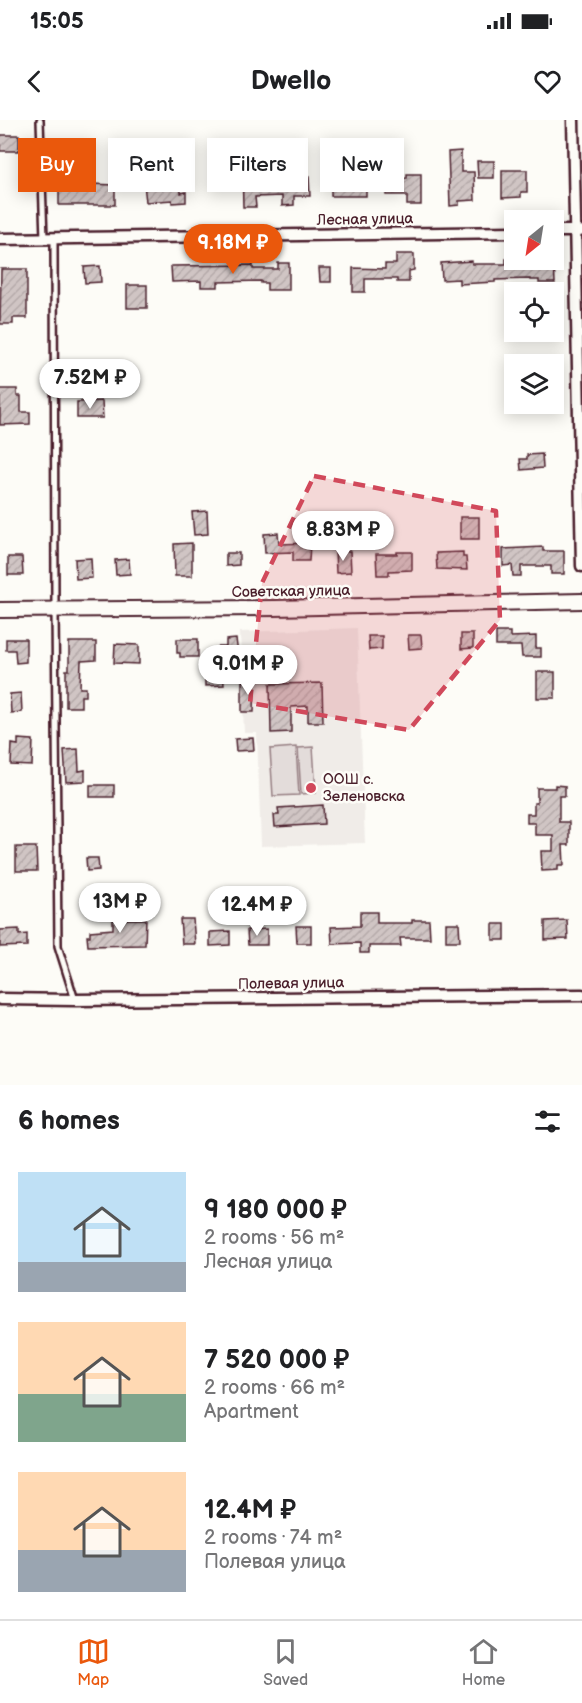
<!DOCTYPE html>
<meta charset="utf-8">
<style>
body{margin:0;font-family:"Balsamiq Sans",sans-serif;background:#f6f6f6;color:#202124;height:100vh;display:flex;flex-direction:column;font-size:22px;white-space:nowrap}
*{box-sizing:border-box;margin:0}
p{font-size:20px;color:#757577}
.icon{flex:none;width:33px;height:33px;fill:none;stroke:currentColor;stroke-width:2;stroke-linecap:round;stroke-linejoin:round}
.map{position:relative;height:965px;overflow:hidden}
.drawer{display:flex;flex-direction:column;background:#fff;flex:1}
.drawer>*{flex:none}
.banner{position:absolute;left:18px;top:18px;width:546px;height:54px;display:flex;gap:12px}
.needle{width:39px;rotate:210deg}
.tools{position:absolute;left:504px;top:90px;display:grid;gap:12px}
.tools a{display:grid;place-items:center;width:60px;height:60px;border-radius:0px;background:#fff;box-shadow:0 3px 15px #0003;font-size:30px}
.price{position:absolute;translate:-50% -51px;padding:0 14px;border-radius:21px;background:#fff;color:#222;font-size:20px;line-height:39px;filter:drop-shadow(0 2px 3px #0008)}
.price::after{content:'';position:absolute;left:50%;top:36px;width:18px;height:14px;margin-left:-9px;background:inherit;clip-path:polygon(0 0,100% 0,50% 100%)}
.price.active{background:#ea580c;color:#fff}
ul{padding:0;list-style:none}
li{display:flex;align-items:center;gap:18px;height:150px;padding:0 18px}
li span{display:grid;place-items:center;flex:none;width:168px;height:120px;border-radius:0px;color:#555}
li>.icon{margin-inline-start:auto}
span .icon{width:72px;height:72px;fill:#fffc;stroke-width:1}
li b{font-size:26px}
h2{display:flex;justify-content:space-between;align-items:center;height:72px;padding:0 18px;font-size:26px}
.tag{padding:0 21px;border-radius:0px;background:#fff;box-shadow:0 3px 15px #0003;font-size:21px;line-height:54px}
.tag.active{background:#ea580c;color:#fff}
.status{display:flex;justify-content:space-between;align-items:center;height:42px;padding:0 30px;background:#fff;direction:ltr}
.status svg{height:16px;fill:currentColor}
header{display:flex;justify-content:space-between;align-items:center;height:78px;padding:0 18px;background:#fff;font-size:27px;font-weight:700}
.tabs{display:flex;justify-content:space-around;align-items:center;height:84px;border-top:2px solid #e0e0e0;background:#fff;font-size:16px;color:#757577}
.tabs a{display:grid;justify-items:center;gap:3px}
.tabs .active{color:#ea580c}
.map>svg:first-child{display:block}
.built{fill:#f0ece8}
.grass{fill:#e3dcda;stroke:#967e82;stroke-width:1.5}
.building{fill:url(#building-hatch);stroke:#4a1f2b;stroke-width:1.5}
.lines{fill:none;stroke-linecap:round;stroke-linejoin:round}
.service-casing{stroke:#4a1f2b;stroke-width:10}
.minor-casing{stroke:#4a1f2b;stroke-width:15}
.tertiary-casing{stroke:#4a1f2b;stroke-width:18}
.service{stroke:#fdfcf7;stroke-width:5}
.minor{stroke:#fdfcf7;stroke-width:10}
.tertiary{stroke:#fdfcf7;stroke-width:14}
.marked{fill:#d1495b;fill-opacity:0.2;stroke:#d1495b;stroke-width:4.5;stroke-dasharray:12 8;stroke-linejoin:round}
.poi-dot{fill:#d1495b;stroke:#fdfcf7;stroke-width:2}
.labels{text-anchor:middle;stroke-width:5;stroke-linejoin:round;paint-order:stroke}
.street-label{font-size:15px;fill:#4a1f2b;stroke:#fdfcf7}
.poi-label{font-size:15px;fill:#4a1f2b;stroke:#fdfcf7;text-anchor:start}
</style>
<div class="status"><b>15:05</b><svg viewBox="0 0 49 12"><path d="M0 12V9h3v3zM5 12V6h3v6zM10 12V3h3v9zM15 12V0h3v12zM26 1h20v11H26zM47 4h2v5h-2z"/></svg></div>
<header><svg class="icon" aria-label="back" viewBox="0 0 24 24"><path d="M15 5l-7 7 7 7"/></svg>Dwello<svg class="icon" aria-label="heart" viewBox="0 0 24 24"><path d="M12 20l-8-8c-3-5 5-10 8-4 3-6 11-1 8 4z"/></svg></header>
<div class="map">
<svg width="582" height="965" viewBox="0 0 582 965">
<defs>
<pattern id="building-hatch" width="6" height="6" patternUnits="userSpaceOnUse" patternTransform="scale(1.5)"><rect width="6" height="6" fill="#d0c5c4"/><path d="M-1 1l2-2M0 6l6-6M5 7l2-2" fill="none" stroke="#b4a9a9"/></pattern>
</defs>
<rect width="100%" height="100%" fill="#fdfcf7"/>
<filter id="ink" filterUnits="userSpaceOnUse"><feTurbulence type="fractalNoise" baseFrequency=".0167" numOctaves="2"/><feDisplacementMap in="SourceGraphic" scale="12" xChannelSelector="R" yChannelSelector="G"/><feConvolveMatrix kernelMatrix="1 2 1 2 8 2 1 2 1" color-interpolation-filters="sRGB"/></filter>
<g filter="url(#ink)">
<!-- built -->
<path class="built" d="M357,508L365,723L261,726L257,613H244L240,512Z"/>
<!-- grass -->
<path class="grass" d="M296,627L299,675L273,676L270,629Z
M313,627L316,673L301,674L298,628Z"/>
<!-- building -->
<path class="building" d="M0,15H19V31H0Z
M461,31V52H474L475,80L459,81V85L450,86L448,32Z
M281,39H293V56H309L310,76H294V85L282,86V76L255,77L256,87H243L242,44H251L252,59L282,58Z
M477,41H494V58H478Z
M348,47H361V57H366V76H331V58H348Z
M502,50H527V72H521V77L502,78Z
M407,54H421V85H407V75H386V68H382L381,59L407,58Z
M159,63L160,68L181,67V73L186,72V82L172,83V80L146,82L144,64Z
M91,64L115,65V85H59V65Z
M396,134H414V150L409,151V162H397V159H365V172H353V148L385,149V144H396Z
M514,138L554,140L555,163H539V160H530V159L495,160V162L459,164V159L442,160L441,143L472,141V144H506V139Z
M278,143H289V170H267V163H261V161L218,162V167H201V161L172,162L171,146L253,145V149H278Z
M100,146L101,162L85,163L84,147Z
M319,148H331V162H320Z
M1,149H27V198H13V204H0Z
M127,165H147V188H127Z
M74,249H93V254H98V263H74Z
M0,269H17V276H21V292H30V304L0,305Z
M102,281L103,298H77V282Z
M542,334L543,348L521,350L520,339H527V335Z
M207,391L208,414L194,415L192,392Z
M460,397H479V419H460Z
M278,413L279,424L310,423L309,441H293V432L265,433L264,414Z
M192,423V456H175L174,424Z
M543,427V431H564V454H551V446H521V456H513L512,445L503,446V429Z
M335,431H350L351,452L336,453Z
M397,432H412V450L389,451V455H377L376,434H397Z
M463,432V437H466L467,450L437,449L436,433Z
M226,433H239V445L226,446Z
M8,437H22L23,455H8Z
M91,438L92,458L76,459L75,439Z
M129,439L130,454L116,455L115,440Z
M496,512H510V517L536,516V528H541V537H522L521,526H496Z
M461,514H473V528L461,529Z
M408,515H421L422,528L409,529Z
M368,516H382V529L369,530Z
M6,519H26V542L16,543L15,530H6Z
M177,519H198V537H180V533H177Z
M236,519L238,534L219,536L218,527H226V520Z
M69,522H96V540L81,541L80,568H86V576H81V587H66V550H69Z
M115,524L139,525V544L114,543Z
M223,544L224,565L205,566V545Z
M537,552H555V578H537Z
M242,561H255L254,592H242Z
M322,563L323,602H308V586L291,587V612L271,613L270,564Z
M21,573L22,592L11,593L10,574Z
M253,618L254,630L236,631L235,619Z
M18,619L33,620L32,646L11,645L12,624L18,625Z
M78,629L79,651L85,650V661L66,662L64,630Z
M90,665H114V677H90Z
M555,665L565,666V676H559V702H569V725H563L564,745H558V750L542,751L541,731H553V715H535V703H527V694H534V683H537V668H555Z
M323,685L324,704L275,707L274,695H279L278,688Z
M16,727H36L37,751H16Z
M86,738H98L99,750L87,751Z
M360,792H377V803H412V800H429L430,818H400L401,826H369V833H360V823L332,824L331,807L360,806Z
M113,799H146L145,825L88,826L87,816H90V811L113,809Z
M180,799H193L195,824H182Z
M567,800L568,819L545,820V801Z
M446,803H459L460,821H446Z
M493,804H505V820H493Z
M296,806H311V823H297Z
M19,809V815L27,814V826L0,827V810Z
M267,809V825H248L247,810Z
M230,811V825L210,826V812Z"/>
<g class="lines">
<!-- service casing -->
<g class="service-casing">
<path id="service" d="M40,0L44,119
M54,119L55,490L58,826L75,880"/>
</g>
<!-- minor casing -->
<g class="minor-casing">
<path id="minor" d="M573,0L582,446
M554,111H580
M0,119L514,112
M0,879L75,880L582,875"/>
</g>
<!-- tertiary casing -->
<g class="tertiary-casing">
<path id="tertiary" d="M0,490L275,488L582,481"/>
</g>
<!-- service -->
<use href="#service" class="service"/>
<!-- minor -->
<use href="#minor" class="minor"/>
<!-- tertiary -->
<use href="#tertiary" class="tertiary"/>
</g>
</g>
<!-- marked area -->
<path class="marked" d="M314,356L496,391L500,500L409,610L250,583L262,463Z"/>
<!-- markers -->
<circle class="poi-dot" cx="311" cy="668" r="6"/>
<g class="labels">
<!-- street labels -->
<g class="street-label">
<text transform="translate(365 99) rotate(-1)" y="5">Лесная улица</text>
<text transform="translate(291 471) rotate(-1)" y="5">Советская улица</text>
<text transform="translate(291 863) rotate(-1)" y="5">Полевая улица</text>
</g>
<!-- poi labels -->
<g class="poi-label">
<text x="323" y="664">ООШ с.<tspan x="323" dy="17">Зеленовска</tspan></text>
</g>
</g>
</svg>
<div class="tools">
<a><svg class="needle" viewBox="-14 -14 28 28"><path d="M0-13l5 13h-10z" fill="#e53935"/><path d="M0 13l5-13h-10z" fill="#757577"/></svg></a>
<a><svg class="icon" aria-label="locate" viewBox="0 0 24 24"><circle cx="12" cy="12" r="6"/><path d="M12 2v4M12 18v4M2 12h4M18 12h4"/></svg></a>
<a><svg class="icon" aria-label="layers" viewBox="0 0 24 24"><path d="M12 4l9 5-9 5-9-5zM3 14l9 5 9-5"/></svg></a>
</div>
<b class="price active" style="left:233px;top:155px">9.18M ₽</b>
<b class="price" style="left:90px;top:290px">7.52M ₽</b>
<b class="price" style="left:343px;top:442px">8.83M ₽</b>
<b class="price" style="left:248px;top:576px">9.01M ₽</b>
<b class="price" style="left:120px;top:814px">13M ₽</b>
<b class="price" style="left:257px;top:817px">12.4M ₽</b>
<div class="banner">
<a class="tag active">Buy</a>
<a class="tag">Rent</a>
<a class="tag">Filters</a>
<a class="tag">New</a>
</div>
</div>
<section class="drawer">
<h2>6 homes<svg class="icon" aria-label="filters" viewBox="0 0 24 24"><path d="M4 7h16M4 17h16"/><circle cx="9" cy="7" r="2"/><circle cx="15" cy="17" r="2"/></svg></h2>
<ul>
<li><span style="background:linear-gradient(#bfe0f5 75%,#9aa5b1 0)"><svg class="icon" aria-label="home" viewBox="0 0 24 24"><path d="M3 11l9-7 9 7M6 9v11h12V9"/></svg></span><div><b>9 180 000 ₽</b><p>2 rooms · 56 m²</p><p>Лесная улица</p></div></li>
<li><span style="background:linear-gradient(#ffd9b3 60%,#7fa58c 0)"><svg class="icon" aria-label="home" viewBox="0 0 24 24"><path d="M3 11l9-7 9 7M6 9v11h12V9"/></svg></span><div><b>7 520 000 ₽</b><p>2 rooms · 66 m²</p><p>Apartment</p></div></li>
<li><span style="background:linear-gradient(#ffd9b3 65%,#9aa5b1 0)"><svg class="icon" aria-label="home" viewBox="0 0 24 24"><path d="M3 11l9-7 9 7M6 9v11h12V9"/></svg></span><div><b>12.4M ₽</b><p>2 rooms · 74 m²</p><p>Полевая улица</p></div></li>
</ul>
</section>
<nav class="tabs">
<a class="active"><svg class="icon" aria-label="map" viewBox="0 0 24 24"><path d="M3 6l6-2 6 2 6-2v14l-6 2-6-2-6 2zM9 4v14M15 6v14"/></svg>Map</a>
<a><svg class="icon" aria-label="saved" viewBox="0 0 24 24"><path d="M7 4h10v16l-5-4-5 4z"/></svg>Saved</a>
<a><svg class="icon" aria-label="home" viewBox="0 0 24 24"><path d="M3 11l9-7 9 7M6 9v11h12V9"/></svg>Home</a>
</nav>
